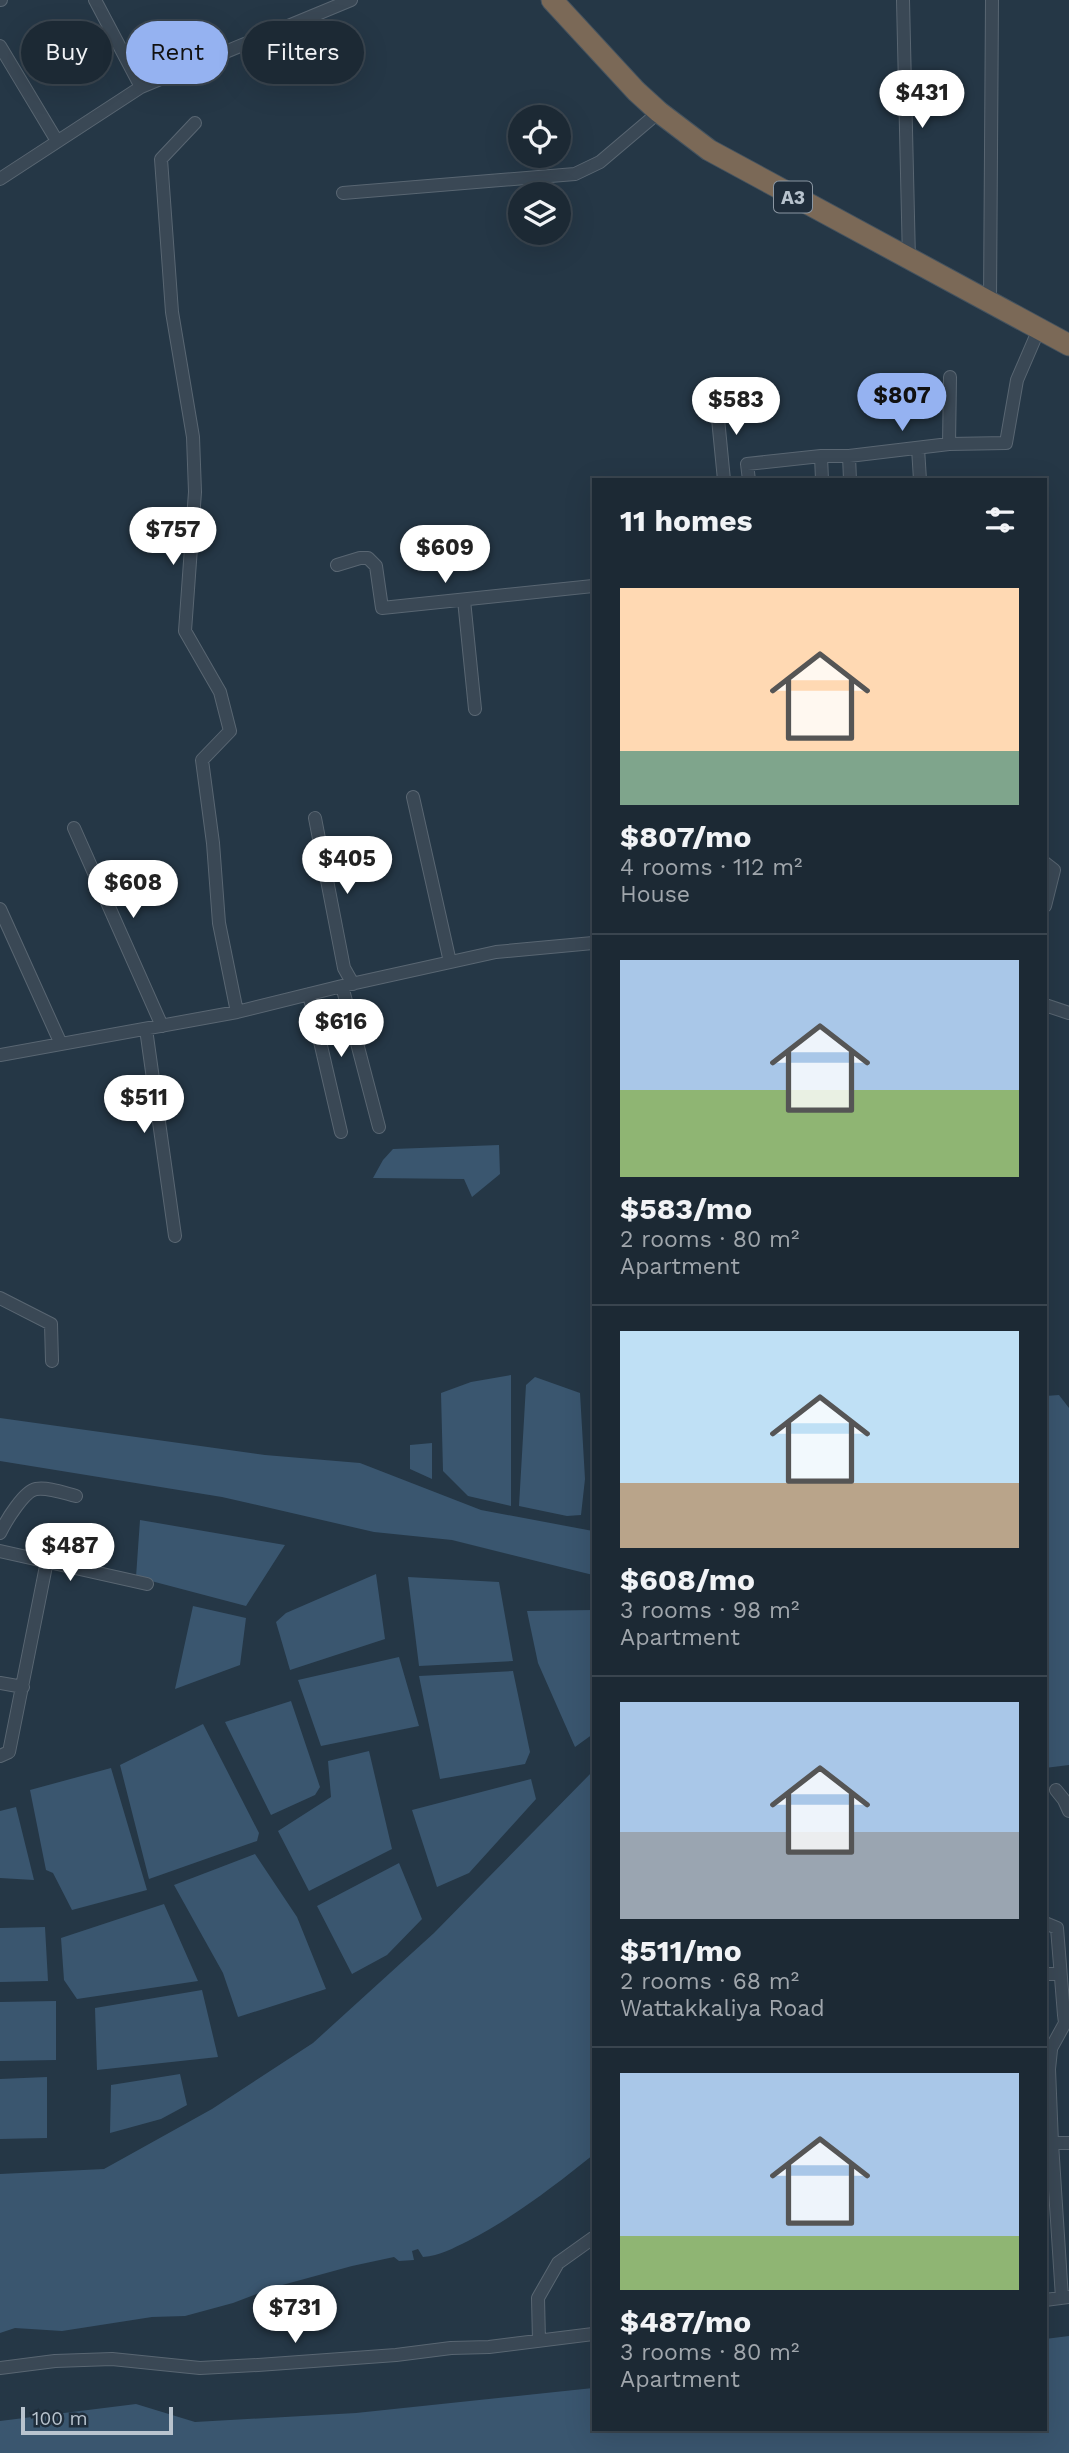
<!DOCTYPE html>
<meta charset="utf-8">
<style>
body{margin:0;font-family:"Work Sans",sans-serif;background:#25313c;color:#f1f3f6;height:100vh;display:flex;flex-direction:column;font-size:26px;white-space:nowrap}
*{box-sizing:border-box;margin:0}
p{font-size:23px;color:#a0a6ac}
.icon{flex:none;width:38px;height:38px;fill:none;stroke:currentColor;stroke-width:2;stroke-linecap:round;stroke-linejoin:round}
.map{position:relative;flex:1;overflow:hidden}
.panel{position:absolute;left:592px;top:478px;width:455px;height:1953px;display:flex;flex-direction:column;background:#1c2934;border-radius:0px;box-shadow:0 7px 28px #0002,0 0 0 2px #3a454f}
.panel>*{flex:none}
.top-card{position:absolute;left:21px;top:21px;width:466px;height:63px;display:flex;gap:14px}
.buttons{position:absolute;left:508px;top:105px;display:grid;gap:14px}
.buttons a{display:grid;place-items:center;width:63px;height:63px;border-radius:50%;background:#1c2934;box-shadow:0 7px 28px #0002,0 0 0 2px #3a454f;font-size:35px}
.scale{position:absolute;left:21px;bottom:18px;width:152px;box-sizing:border-box;padding-left:7px;border:4px solid #b8c3ce;border-top:0;font-size:19px;line-height:24px;white-space:nowrap;color:#b8c3ce;-webkit-text-stroke:5px #1f2d3b;paint-order:stroke}
.price{position:absolute;translate:-50% -60px;padding:0 16px;border-radius:24px;background:#fff;color:#222;font-size:23px;line-height:46px;filter:drop-shadow(0 2px 4px #0008)}
.price::after{content:'';position:absolute;left:50%;top:42px;width:21px;height:16px;margin-left:-10px;background:inherit;clip-path:polygon(0 0,100% 0,50% 100%)}
.price.current{background:#95b2f1;color:#111}
ul{padding:0;list-style:none}
li{display:grid;align-content:center;gap:14px;height:371px;padding:0 28px}
li+li{border-top:2px solid #3a454f}
li span{display:grid;place-items:center;height:217px;border-radius:0px;color:#555}
li>.icon{margin-inline-start:auto}
span .icon{width:126px;height:126px;fill:#fffc;stroke-width:1}
li b{font-size:30px}
h2{display:flex;justify-content:space-between;align-items:center;height:84px;padding:0 28px;font-size:30px}
.chip{padding:0 24px;border-radius:32px;background:#1c2934;box-shadow:0 7px 28px #0002,0 0 0 2px #3a454f;font-size:24px;line-height:63px}
.chip.current{background:#95b2f1;color:#111}
.map>svg:first-child{display:block}
.water{fill:#3a566f}
.lines{fill:none;stroke-linecap:round;stroke-linejoin:round}
.street-casing{stroke:#596672;stroke-width:14}
.highway-casing{stroke:#45535f;stroke-width:23}
.street{stroke:#3a4855;stroke-width:12}
.highway{stroke:#7b6957;stroke-width:21}
.labels{text-anchor:middle;stroke-width:5;stroke-linejoin:round;paint-order:stroke}
.shield{fill:#1f2d3b;stroke:#8a96a2;stroke-width:2}
.shield-label{font-size:19px;font-weight:bold;fill:#b8c3ce}
</style>
<div class="map">
<svg width="1069" height="2453" viewBox="0 0 1069 2453">
<rect width="100%" height="100%" fill="#253746"/>
<!-- water -->
<path class="water" d="M499,1145L500,1174L472,1197L464,1179L373,1178L383,1160L393,1149Z
M511,1375V1506L468,1496L443,1471L441,1393L471,1382Z
M535,1377L580,1393L585,1479L581,1515L567,1516L519,1506L526,1385Z
M1059,1395L1069,1408V1765L1045,1768V1396Z
M0,1418L265,1455L360,1463L481,1510L593,1531V1575L452,1540L374,1532L222,1497L0,1461Z
M432,1443V1479L410,1469V1445Z
M140,1520L285,1545L246,1606L136,1577Z
M376,1574L385,1639L290,1670L276,1622L286,1613Z
M408,1577L499,1582L513,1661L419,1666Z
M193,1606L246,1618L240,1665L175,1689Z
M593,1610V1734L575,1747L538,1663L527,1611Z
M399,1657L419,1726L321,1746L298,1680Z
M513,1671L530,1752L525,1764L440,1779L419,1676Z
M291,1701L320,1787L315,1795L271,1815L225,1722Z
M203,1724L259,1833L257,1841L149,1879L120,1765Z
M369,1751L392,1849L309,1891L278,1831L331,1797L328,1761Z
M111,1768L147,1890L72,1910L53,1873L46,1870L30,1790Z
M593,1771V2155C553,2187 514,2217 468,2241C453,2248 440,2256 423,2257L418,2249L412,2251L414,2260L399,2261L394,2257L352,2266L275,2287L233,2303L185,2316L152,2317L62,2331L15,2328L0,2333V2174L104,2169L212,2109L313,2043L434,1933Z
M531,1779L536,1799L469,1873L437,1887L412,1810Z
M16,1807L34,1880L0,1878V1811Z
M255,1854L297,1917L326,1989L238,2017L223,1973L174,1885Z
M399,1863L422,1919L387,1955L352,1974L317,1906Z
M164,1904L198,1981L77,1999L64,1980L61,1938Z
M45,1927L48,1981L0,1982V1928Z
M202,1990L218,2057L97,2070L95,2008Z
M56,2001V2060L0,2061V2002Z
M180,2074L187,2105L161,2119L110,2133L111,2085Z
M47,2077V2138L0,2139V2079Z
M1069,2336V2453H0V2421L136,2404L195,2422L356,2413L593,2388V2429H1045V2339Z"/>
<g class="lines">
<!-- street casing -->
<g class="street-casing">
<path id="street" d="M0,0H1
M95,0L141,87
M903,0L909,260
M0,46L57,141
M195,123L161,159L172,312L193,437L195,492L185,631L220,692L230,731L202,760L213,843L219,923L237,1012
M0,179L141,87L351,0
M343,193L575,174L600,162L659,112
M990,302L992,0
M716,398L724,480
M949,444L950,377
M918,448L920,480
M821,456L822,480
M849,456L850,480
M749,480L747,464L821,456H849L949,444L1006,443L1017,380L1039,329
M337,565L360,558H368L376,566L382,608L593,586
M464,600L475,709
M413,797L450,962
M315,818L344,968L353,984
M74,828L162,1026
M1045,863L1054,870L1045,906
M0,909L61,1044
M342,986L379,1127
M309,994L341,1132
M1045,1005L1069,1013
M146,1029L175,1236
M0,1055L237,1012L342,986L496,952L593,943
M0,1298L51,1324L52,1361
M0,1533C6,1521 24,1491 36,1489C48,1487 64,1493 76,1496
M0,1551L147,1584
M0,1683L23,1687
M0,1756L9,1752L47,1561
M1056,1790L1064,1800L1069,1811
M1045,1923L1057,1928L1064,2015
M1045,1974H1060
M1051,2050L1049,2069L1052,2143L1062,2298
M1048,2054L1065,2023L1064,2015L1069,2013
M1045,2143H1069
M1045,2300L1069,2297
M539,2341L538,2298L558,2263L593,2238
M0,2368L55,2361L112,2359L200,2368L258,2365L396,2355L451,2348L489,2347L593,2334"/>
</g>
<!-- highway casing -->
<g class="highway-casing">
<path id="highway" d="M552,0L636,91L659,112L709,150L1069,345"/>
</g>
<!-- street -->
<use href="#street" class="street"/>
<!-- highway -->
<use href="#highway" class="highway"/>
</g>
<g class="labels">
<!-- shield labels -->
<rect class="shield" x="774" y="181.5" width="38" height="31" rx="5"/>
<g class="shield-label">
<text x="793" y="204">A3</text>
</g>
</g>
</svg>
<div class="buttons">
<a><svg class="icon" aria-label="locate" viewBox="0 0 24 24"><circle cx="12" cy="12" r="6"/><path d="M12 2v4M12 18v4M2 12h4M18 12h4"/></svg></a>
<a><svg class="icon" aria-label="layers" viewBox="0 0 24 24"><path d="M12 4l9 5-9 5-9-5zM3 14l9 5 9-5"/></svg></a>
</div>
<div class="scale">100 m</div>
<b class="price" style="left:922px;top:130px">$431</b>
<b class="price current" style="left:902px;top:433px">$807</b>
<b class="price" style="left:736px;top:437px">$583</b>
<b class="price" style="left:173px;top:567px">$757</b>
<b class="price" style="left:445px;top:585px">$609</b>
<b class="price" style="left:347px;top:896px">$405</b>
<b class="price" style="left:133px;top:920px">$608</b>
<b class="price" style="left:341px;top:1059px">$616</b>
<b class="price" style="left:144px;top:1135px">$511</b>
<b class="price" style="left:70px;top:1583px">$487</b>
<b class="price" style="left:295px;top:2345px">$731</b>
<div class="top-card">
<a class="chip">Buy</a>
<a class="chip current">Rent</a>
<a class="chip">Filters</a>
</div>
<section class="panel">
<h2>11 homes<svg class="icon" aria-label="filters" viewBox="0 0 24 24"><path d="M4 7h16M4 17h16"/><circle cx="9" cy="7" r="2"/><circle cx="15" cy="17" r="2"/></svg></h2>
<ul>
<li><span style="background:linear-gradient(#ffd9b3 75%,#7fa58c 0)"><svg class="icon" aria-label="home" viewBox="0 0 24 24"><path d="M3 11l9-7 9 7M6 9v11h12V9"/></svg></span><div><b>$807/mo</b><p>4 rooms · 112 m²</p><p>House</p></div></li>
<li><span style="background:linear-gradient(#a9c7e8 60%,#8fb573 0)"><svg class="icon" aria-label="home" viewBox="0 0 24 24"><path d="M3 11l9-7 9 7M6 9v11h12V9"/></svg></span><div><b>$583/mo</b><p>2 rooms · 80 m²</p><p>Apartment</p></div></li>
<li><span style="background:linear-gradient(#bfe0f5 70%,#b9a48a 0)"><svg class="icon" aria-label="home" viewBox="0 0 24 24"><path d="M3 11l9-7 9 7M6 9v11h12V9"/></svg></span><div><b>$608/mo</b><p>3 rooms · 98 m²</p><p>Apartment</p></div></li>
<li><span style="background:linear-gradient(#a9c7e8 60%,#9aa5b1 0)"><svg class="icon" aria-label="home" viewBox="0 0 24 24"><path d="M3 11l9-7 9 7M6 9v11h12V9"/></svg></span><div><b>$511/mo</b><p>2 rooms · 68 m²</p><p>Wattakkaliya Road</p></div></li>
<li><span style="background:linear-gradient(#a9c7e8 75%,#8fb573 0)"><svg class="icon" aria-label="home" viewBox="0 0 24 24"><path d="M3 11l9-7 9 7M6 9v11h12V9"/></svg></span><div><b>$487/mo</b><p>3 rooms · 80 m²</p><p>Apartment</p></div></li>
</ul>
</section>
</div>
